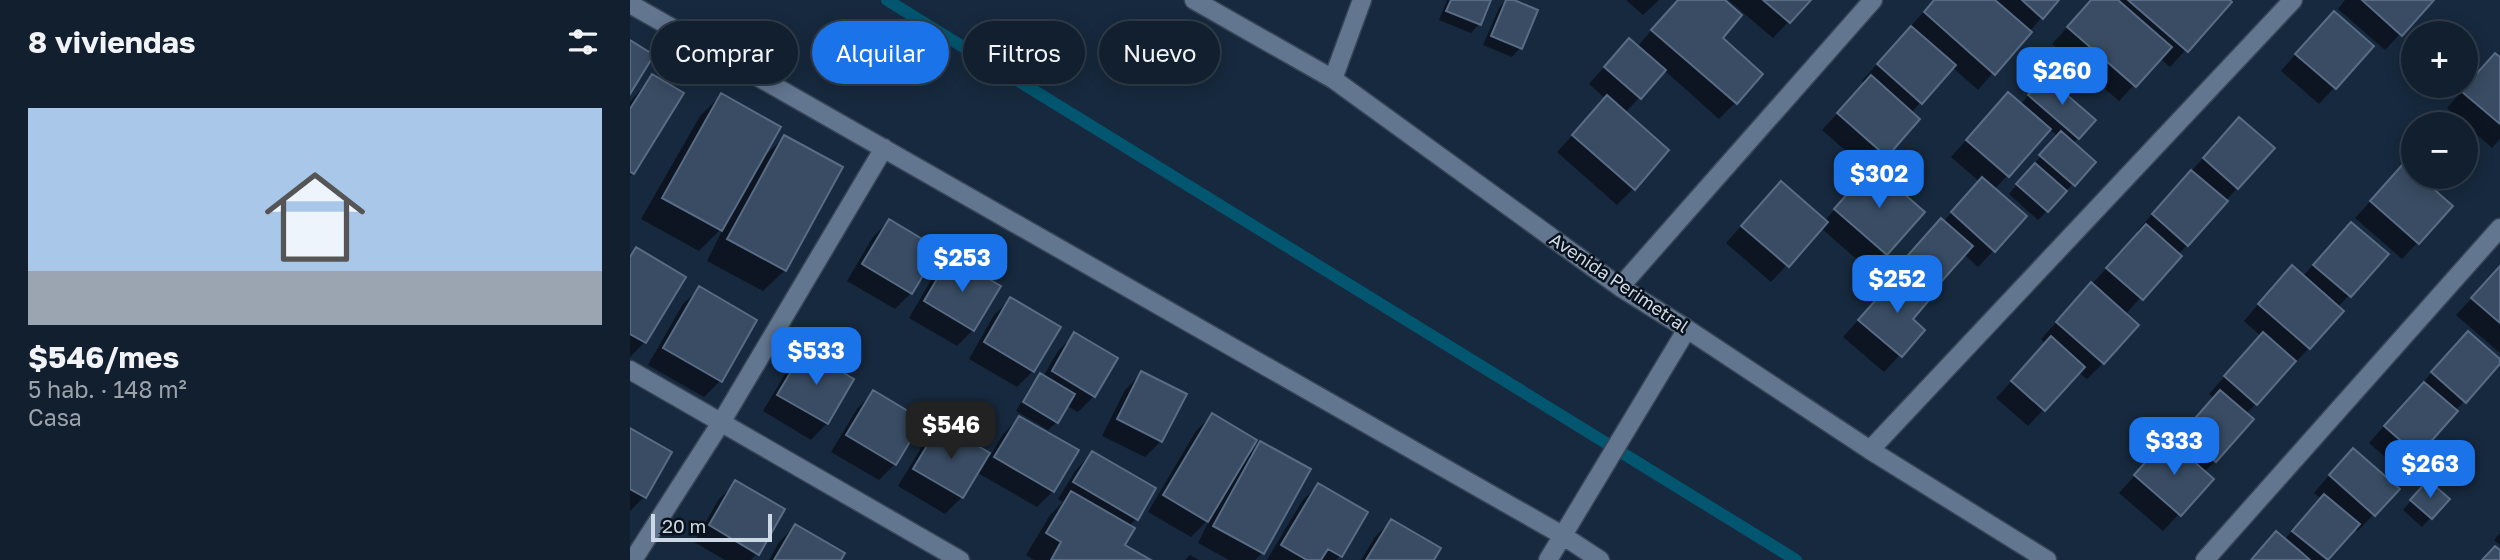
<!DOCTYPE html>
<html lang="es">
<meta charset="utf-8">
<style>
body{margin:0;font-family:"Golos Text",sans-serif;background:#1a2736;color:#f1f3f6;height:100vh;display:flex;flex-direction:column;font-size:26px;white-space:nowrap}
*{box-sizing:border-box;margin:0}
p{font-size:23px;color:#9ca2aa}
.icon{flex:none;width:38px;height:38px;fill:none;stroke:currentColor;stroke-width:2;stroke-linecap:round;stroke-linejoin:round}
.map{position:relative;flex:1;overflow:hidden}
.drawer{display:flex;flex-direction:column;background:#111f2e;width:630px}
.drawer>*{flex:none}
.guide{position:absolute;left:21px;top:21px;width:665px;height:63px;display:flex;gap:14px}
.fabs{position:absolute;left:1771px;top:21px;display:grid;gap:14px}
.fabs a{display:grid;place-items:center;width:77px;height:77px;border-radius:50%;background:#111f2e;box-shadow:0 4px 18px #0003,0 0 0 2px #303d4a;font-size:35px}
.scale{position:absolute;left:21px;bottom:18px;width:121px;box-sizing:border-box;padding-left:7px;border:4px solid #cdd8e6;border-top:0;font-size:19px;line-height:24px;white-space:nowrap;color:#cdd8e6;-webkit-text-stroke:5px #09111b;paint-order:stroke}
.price{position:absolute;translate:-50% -60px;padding:0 16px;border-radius:14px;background:#1a73e8;color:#fff;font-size:23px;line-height:46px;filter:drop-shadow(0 2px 4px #0008)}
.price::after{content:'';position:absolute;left:50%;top:42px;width:21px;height:16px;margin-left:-10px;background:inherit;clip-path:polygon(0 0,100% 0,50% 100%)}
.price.selected{background:#222;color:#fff}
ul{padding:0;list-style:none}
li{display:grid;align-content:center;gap:14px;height:371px;padding:0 28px}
li span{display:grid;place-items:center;height:217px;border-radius:0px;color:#555}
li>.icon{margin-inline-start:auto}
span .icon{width:126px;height:126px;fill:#fffc;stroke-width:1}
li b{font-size:30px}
h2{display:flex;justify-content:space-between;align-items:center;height:84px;padding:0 28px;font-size:30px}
.pill{padding:0 24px;border-radius:32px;background:#111f2e;box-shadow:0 4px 18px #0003,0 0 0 2px #303d4a;font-size:24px;line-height:63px}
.pill.selected{background:#1a73e8;color:#fff}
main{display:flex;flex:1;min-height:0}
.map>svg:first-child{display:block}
.shadow{fill:#0007}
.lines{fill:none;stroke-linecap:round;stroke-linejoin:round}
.stream{stroke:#03566f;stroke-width:12}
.building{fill:#394c63;stroke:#586c85;stroke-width:2}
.street-casing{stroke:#374556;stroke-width:21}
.street{stroke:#627690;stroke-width:18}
.labels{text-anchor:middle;stroke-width:5;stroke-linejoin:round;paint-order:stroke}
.street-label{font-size:18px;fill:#cdd8e6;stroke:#09111b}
</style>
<main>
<section class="drawer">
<h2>8 viviendas<svg class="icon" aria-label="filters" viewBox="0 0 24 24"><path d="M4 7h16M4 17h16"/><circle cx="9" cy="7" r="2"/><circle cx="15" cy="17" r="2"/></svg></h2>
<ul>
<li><span style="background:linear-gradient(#a9c7e8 75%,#9aa5b1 0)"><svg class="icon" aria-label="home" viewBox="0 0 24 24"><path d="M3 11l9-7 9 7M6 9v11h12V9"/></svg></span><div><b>$546/mes</b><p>5 hab. · 148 m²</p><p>Casa</p></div></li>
</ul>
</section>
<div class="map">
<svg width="1870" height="560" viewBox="0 0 1870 560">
<rect width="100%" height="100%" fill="#17293e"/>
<!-- shadow -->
<path class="shadow" d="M817,0H859L849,24L841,33L809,20Z
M876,0H879L890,48L882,57L853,45L869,8Z
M996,0H1029L1013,15Z
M1048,0H1092L1090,39L1106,102L1089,119L1034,70L995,113L1003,189L987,205L927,152L976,99L959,84L983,57L1007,47Z
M1098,0H1182L1178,1L1143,38Z
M1304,0H1427L1348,90L1322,67L1281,113L1256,155L1242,169L1292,212L1239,270L1191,228L1141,282L1096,243L1135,199L1194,221L1240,172L1192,130L1235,84L1232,81Z
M1462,0H1597L1599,2L1540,67L1530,58L1489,101L1422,44Z
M1715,0H1802L1755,50L1708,9Z
M1687,29L1742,47L1689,104L1651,71Z
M1870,59V139L1862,148L1817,108L1849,71Z
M22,76L3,173L0,176V102Z
M1406,86L1448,138L1443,143L1464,162L1408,220L1379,194L1428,136L1419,129L1364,190V250L1348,267L1334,254L1295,297L1281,319L1293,330L1254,372L1213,337L1261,284L1256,280L1295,236L1313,222L1350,182L1321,157L1362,111L1390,105Z
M91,95L131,160L154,137L155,270L133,291L77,261L95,225L69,251L11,219L70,116Z
M1593,136L1607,188L1495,315L1473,363L1457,379L1448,372L1398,426L1366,398L1416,344L1411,339L1509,233L1507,231Z
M1774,165L1783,173V177H1787L1821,206L1772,259L1725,218Z
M259,221L281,293L265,309L217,281L243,237Z
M1705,240L1756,255L1708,307L1679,348L1616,414L1585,461L1574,472L1582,479L1533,531L1489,493L1537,440L1542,444L1584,398L1579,394L1631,336L1614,321L1646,283L1673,276Z
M6,250L15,342L0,357V256Z
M321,259L343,330L327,346L279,318L304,275Z
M1870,268V353L1826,315Z
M70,288L90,381L74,397L18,365L53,304Z
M381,299L403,371L387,387L339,359L364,315Z
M190,332L195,358L191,362L197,423L181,440L133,411L158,369Z
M445,334L464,396L448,412L437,406L427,422L418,430L386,411L402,384L411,375L413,377L428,351Z
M1822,350L1870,361L1771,471L1739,443Z
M511,374L531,441L515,457L472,436L495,390Z
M243,392L265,464L249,480L201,452L227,409Z
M582,415L615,459L631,443L632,553L625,560H599L568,543L581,517L561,537L518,512L566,431Z
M389,418L423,491L407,507L346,472L332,497L315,514L268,486L294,443L310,426L360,456L373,434Z
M0,430L14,497L0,511Z
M462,453L506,519L499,526L492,545L517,560H404L396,555L420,515L433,502L428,499L446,470Z
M1707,466L1767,489L1728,531L1724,528L1696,560H1620L1647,533L1654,540L1692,499L1684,493Z
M106,483L127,553L121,560H95L64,542L89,499Z
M688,485L710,556L706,560H637L672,501Z
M1790,491L1818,499L1792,527L1773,510Z
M761,521L802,560H731L745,537Z
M165,526L209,560H139L149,542Z
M1870,533V545L1864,540Z
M560,555L569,560H555Z"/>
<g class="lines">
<!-- stream -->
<path class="stream" d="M257,0L1166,560"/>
</g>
<!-- building -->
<path class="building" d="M821,0H861L851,25L816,11Z
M876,0H884L908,10L892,49L861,36Z
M1048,0H1095L1112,15L1093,38L1133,74L1107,104L1021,30Z
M1133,0H1181L1160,23Z
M1304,0H1365L1402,32L1365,75L1294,12Z
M1392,0H1429L1413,19Z
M1461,0H1488L1542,47L1506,87L1437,27Z
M1498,0H1600L1602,2L1558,52Z
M1732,0H1804L1772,36Z
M1704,11L1744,46L1706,89L1665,54Z
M1281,26L1326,65L1292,104L1247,64Z
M999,38L1036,70L1011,99L974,67Z
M0,40L24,55L0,94Z
M1865,53L1870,57V124L1831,91Z
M22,74L54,93L4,174L0,172V109Z
M1241,75L1290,119L1257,157L1207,113Z
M1415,76L1466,120L1449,139L1398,95Z
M1378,92L1421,129L1379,177L1336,140Z
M91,93L151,127L92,231L32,198Z
M977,95L1039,150L1005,190L942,135Z
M1609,117L1645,148L1608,189L1573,158Z
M1431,131L1466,162L1445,186L1409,155Z
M154,135L213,167L156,271L97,239Z
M1405,163L1437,191L1418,212L1386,184Z
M1774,163L1783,171V177H1790L1823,206L1789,244L1740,201Z
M1242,166L1295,212L1257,255L1204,209Z
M1561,170L1598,201L1558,246L1522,214Z
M1352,177L1397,216L1365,252L1321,212Z
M1151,181L1198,222L1159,267L1111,226Z
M1311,218L1343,246L1303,291L1271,263Z
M259,219L309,249L282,294L232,264Z
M1721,222L1759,254L1721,297L1683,265Z
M1516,224L1552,256L1513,300L1476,268Z
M6,247L56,277L16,343L0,334V257Z
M320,257L371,286L344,331L294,301Z
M1662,265L1714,311L1680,349L1628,304Z
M1870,266V323L1841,298Z
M1270,273L1300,299L1283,319L1295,330L1272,357L1228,320Z
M1461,282L1509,325L1474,364L1426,322Z
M69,286L127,320L92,382L33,348Z
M380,297L431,327L404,372L354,342Z
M190,330L208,341L197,359L179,347Z
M1838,331L1870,359V364L1836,403L1801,372Z
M444,332L488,358L465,397L422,371Z
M1633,332L1666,361L1627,405L1594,376Z
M1421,336L1455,367L1415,411L1381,381Z
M174,350L224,379L198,424L147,395Z
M511,371L557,394L532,442L487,419Z
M410,373L445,394L428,423L393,402Z
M1794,382L1828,411L1788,456L1754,426Z
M243,390L293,420L266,465L216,435Z
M1590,390L1624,419L1586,462L1552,433Z
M582,413L627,440L578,522L533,495Z
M389,416L449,450L424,492L364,457Z
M310,424L360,453L333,498L283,469Z
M0,428L42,452L16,498L0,489Z
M1537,438L1584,479L1551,516L1504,475Z
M630,441L681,469L634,554L583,526Z
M1723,448L1770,489L1745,516L1699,475Z
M462,451L526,488L508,520L443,482Z
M105,480L155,509L129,555L79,525Z
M1798,480L1820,499L1802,519L1780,500Z
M688,483L738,512L712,557L698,549L691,560H677L651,545Z
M441,491L505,528L495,545L521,560H421L431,542L416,533Z
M1694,494L1730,524L1698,560L1662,531Z
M761,519L811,548L804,560H736Z
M165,524L215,553L211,560H144Z
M1646,531L1671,552L1680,560H1621Z
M1865,546L1870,550V560H1852Z"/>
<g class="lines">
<!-- street casing -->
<g class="street-casing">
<path id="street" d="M564,0L703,79L990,287L1057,329L1240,450L1417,560
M0,4L932,535L970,560
M703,79L732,0
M990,287L1243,0
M0,370L330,560
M1240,450L1663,0
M3,560L92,421L254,148
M918,560L1057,329
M1575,560L1870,228"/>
</g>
<!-- street -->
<use href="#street" class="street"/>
</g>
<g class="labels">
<!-- street labels -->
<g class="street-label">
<text transform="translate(989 283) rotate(34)" y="6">Avenida Perimetral</text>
</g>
</g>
</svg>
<div class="fabs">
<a>+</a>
<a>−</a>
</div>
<div class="scale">20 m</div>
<b class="price" style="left:1432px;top:107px">$260</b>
<b class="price" style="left:1249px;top:210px">$302</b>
<b class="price" style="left:332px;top:294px">$253</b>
<b class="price" style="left:1267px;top:315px">$252</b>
<b class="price" style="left:186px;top:387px">$533</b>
<b class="price selected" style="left:321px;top:461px">$546</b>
<b class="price" style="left:1544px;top:477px">$333</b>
<b class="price" style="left:1800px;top:500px">$263</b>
<div class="guide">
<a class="pill">Comprar</a>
<a class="pill selected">Alquilar</a>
<a class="pill">Filtros</a>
<a class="pill">Nuevo</a>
</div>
</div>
</main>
